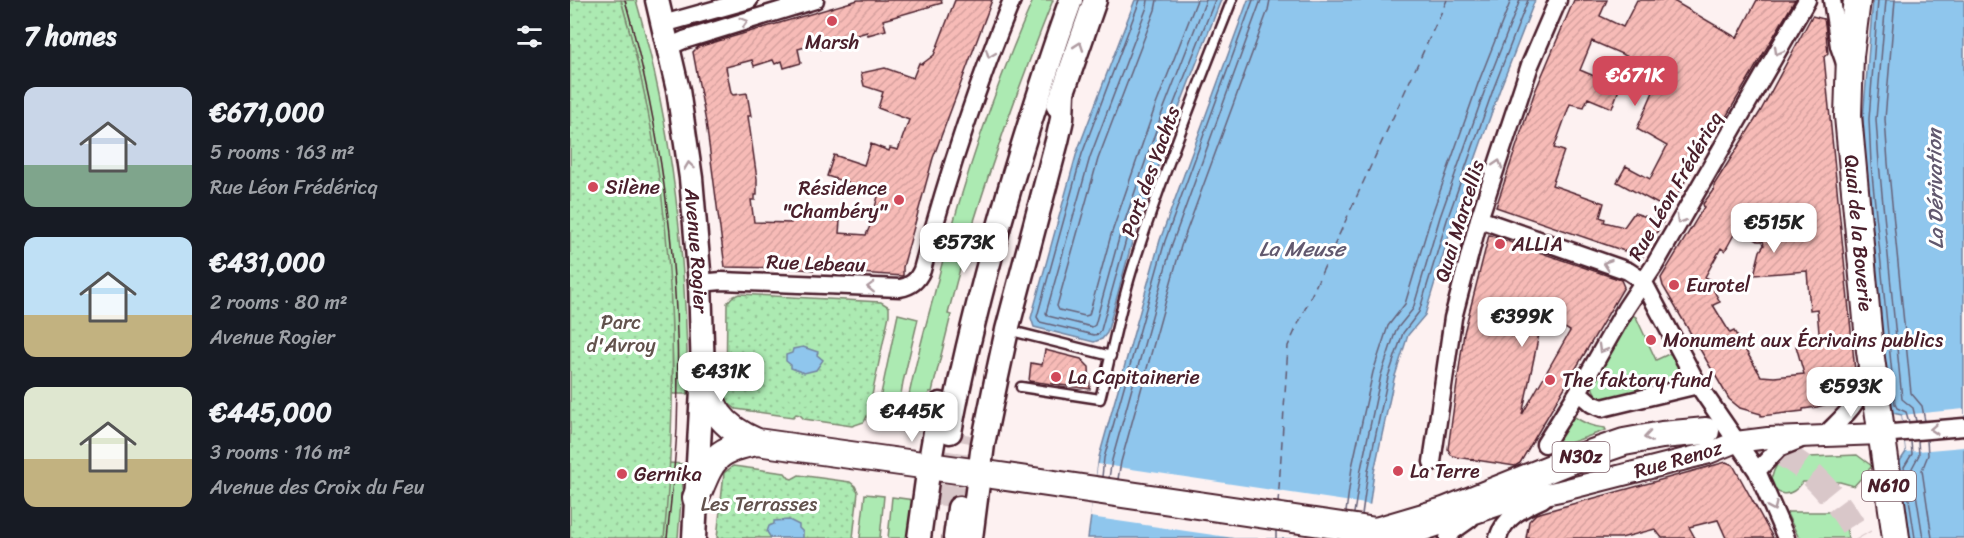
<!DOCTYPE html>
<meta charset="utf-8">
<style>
body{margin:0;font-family:Sriracha,sans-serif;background:#242831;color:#f1f3f6;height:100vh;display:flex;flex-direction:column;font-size:22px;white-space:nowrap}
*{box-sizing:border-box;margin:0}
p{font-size:20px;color:#9ea1a6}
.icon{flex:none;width:33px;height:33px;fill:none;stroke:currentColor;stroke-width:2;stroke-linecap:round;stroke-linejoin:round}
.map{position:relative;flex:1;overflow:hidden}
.panel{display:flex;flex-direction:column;background:#171b24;width:570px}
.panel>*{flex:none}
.price{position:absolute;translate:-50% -51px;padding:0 14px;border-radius:12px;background:#fff;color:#222;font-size:20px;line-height:39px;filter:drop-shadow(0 2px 3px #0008)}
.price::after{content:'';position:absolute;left:50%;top:36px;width:18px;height:14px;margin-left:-9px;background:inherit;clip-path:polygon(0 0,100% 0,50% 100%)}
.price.current{background:#d1495b;color:#fff}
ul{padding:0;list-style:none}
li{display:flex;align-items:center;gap:18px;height:150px;padding:0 24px}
li span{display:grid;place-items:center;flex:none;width:168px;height:120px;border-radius:12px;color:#555}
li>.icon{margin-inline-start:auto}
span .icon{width:72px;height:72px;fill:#fffc;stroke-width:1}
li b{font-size:26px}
h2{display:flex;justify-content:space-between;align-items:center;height:72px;padding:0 24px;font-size:26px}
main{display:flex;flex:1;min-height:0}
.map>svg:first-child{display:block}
.grass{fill:#aceab2;stroke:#7b846e;stroke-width:1.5}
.park{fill:url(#park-dots);stroke:#7b846e;stroke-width:1.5}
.water{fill:#8fc6ed;stroke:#73839f;stroke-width:1.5}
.pier{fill:#fdf1f1}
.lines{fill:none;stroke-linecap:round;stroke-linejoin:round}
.shore{stroke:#666279;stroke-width:1.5}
.ferry{stroke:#62596f;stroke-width:1.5;stroke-dasharray:8 6;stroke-linecap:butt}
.building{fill:url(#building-hatch);stroke:#4a1f2b;stroke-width:1.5;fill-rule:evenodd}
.secondary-tunnel{stroke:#d9c7c9;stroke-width:22;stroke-dasharray:22 11;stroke-linecap:butt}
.primary-tunnel{stroke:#d9c7c9;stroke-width:26;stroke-dasharray:26 13;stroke-linecap:butt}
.service-casing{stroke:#4a1f2b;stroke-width:13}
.minor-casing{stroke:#4a1f2b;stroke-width:21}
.tertiary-casing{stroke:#4a1f2b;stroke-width:24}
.secondary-casing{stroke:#4a1f2b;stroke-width:27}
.primary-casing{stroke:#4a1f2b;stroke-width:30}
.service{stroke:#fff;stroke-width:8}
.minor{stroke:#fff;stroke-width:16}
.tertiary{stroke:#fff;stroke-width:20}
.secondary{stroke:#fff;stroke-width:22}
.primary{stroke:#fff;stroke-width:26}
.tram{stroke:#4a1f2b;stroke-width:1.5}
.oneway{stroke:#ae9aa0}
.poi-dot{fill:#d1495b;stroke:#fff;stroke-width:2}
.labels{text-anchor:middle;stroke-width:6;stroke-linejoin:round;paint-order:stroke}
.shield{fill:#fff;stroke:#80626b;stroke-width:1.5}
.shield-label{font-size:18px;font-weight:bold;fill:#4a1f2b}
.poi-label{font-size:20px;fill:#4a1f2b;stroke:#fff;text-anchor:start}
.street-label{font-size:20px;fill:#4a1f2b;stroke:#fff}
.park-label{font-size:20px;fill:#62524d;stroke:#fff}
.water-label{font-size:21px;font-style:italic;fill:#62596f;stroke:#fff}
</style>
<main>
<section class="panel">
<h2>7 homes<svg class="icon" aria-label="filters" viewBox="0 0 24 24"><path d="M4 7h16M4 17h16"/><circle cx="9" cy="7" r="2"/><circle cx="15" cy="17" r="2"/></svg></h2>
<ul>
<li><span style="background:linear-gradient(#c9d6e8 65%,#7fa58c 0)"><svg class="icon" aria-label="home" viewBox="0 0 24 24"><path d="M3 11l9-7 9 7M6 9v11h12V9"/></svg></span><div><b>€671,000</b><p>5 rooms · 163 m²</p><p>Rue Léon Frédéricq</p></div></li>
<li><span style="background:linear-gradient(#bfe0f5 65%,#c2b280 0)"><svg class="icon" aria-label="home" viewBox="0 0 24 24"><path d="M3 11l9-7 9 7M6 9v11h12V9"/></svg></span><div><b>€431,000</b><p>2 rooms · 80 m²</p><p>Avenue Rogier</p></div></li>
<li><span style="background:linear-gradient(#dfe7d0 60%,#c2b280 0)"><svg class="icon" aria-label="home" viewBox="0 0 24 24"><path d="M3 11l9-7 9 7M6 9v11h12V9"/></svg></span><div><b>€445,000</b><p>3 rooms · 116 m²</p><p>Avenue des Croix du Feu</p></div></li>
</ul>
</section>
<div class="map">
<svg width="1394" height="538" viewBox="0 0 1394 538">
<defs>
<pattern id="park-dots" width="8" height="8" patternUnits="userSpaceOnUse" patternTransform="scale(1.5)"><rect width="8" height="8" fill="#aceab2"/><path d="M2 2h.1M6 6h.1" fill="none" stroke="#96c899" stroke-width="1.8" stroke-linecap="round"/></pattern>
<pattern id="building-hatch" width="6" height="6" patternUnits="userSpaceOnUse" patternTransform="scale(1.5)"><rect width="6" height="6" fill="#f7bbb7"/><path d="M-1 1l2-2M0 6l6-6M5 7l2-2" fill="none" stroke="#d5a09e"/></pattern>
</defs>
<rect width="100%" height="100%" fill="#fdf1f1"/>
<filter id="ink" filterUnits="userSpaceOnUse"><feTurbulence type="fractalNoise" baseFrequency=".0167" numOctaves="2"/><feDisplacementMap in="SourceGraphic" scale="12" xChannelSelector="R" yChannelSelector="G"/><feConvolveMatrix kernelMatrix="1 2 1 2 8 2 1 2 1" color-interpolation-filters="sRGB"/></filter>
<g filter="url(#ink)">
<!-- grass -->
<path class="grass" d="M51,0H66C104,133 116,257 118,394H103C103,260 88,129 51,0Z
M463,0H483C442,103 405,206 378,314L381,315L362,392H359L357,400L361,402L355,428L333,425C341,381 352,338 364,295C389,194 421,96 463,0Z
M328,314L348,319L333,382L326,425L305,422Z
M1062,315L1066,317L1086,360L1101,353L1108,366L1107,380L1039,399C1028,399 1023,394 1022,384Z
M1003,416C1014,423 1022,427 1035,428L1036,430L983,449Z
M1287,455L1302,466L1284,486L1270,482H1233C1220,499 1205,498 1198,477H1202C1204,468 1207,463 1215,458Z
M99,463L114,464L108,538H94Z
M295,494L314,496L310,538H290Z
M322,497L344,500L339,538H318Z
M1218,512H1265L1275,519L1278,538H1229L1217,514Z"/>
<!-- park -->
<path class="park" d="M0,0H51C103,180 112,352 94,538H0Z
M169,294L311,302L319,307V315L298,414L294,422L282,426L234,419L230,415L226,414L223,417L166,409L158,403L156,396L157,303L162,297Z
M163,466L215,473L219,478L222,479L229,475L280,482L285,486L288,492L283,538H147L154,473Z"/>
<!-- water -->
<path class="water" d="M565,0H651L605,118L562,242L537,333L532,339L524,342L464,327L461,318L507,152Z
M678,0H965L930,89L883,222L855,315L838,335L824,379L804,472L795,538H518L529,457L590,240Z
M1303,0H1394V538H1340L1328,464L1336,452L1332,415L1323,413L1319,405L1295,164L1293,119Z
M233,347L248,352L247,355L253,360L246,370L234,373L221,368V365L216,361V355L222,353L223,349Z
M219,520L229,525V528L233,532V538H201L197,532L199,526L204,524V521Z"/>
<!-- pier -->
<path class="pier" d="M1394,409V447L1336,452L1332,415Z
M528,464L802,505L797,538H664L520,517Z"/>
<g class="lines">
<!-- shore -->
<path class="shore" d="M570,0L512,154L467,317L470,322L524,335L529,334L531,330L556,240L599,116L645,0
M578,0L577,7L520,157L476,313L478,316L522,327L525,325L549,238L592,113L636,0
M587,0L585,10L528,159L487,306L489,310L515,316L519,315L541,235L584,110L627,0
M1308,0L1299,119L1301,164L1325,404L1327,408L1336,412L1339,422
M1316,0L1306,119L1309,163L1332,399L1343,408L1346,421
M1325,0L1315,119L1318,163L1341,393L1352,406L1355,421
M1357,440L1358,455L1352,470L1362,538
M1341,441L1342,454L1334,467L1345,538
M1348,441L1349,455L1342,468L1353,538
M532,477L534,458L595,241L683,0
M539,478L542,460L602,244L691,0
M548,479L551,462L611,246L698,10L700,0
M776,512L782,467L803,372L818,326L835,304L862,214L909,81L941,0
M784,513L791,469L811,375L826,330L843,309L870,217L917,84L950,0
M792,515L798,471L818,377L833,333L849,312L877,220L924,87L958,0"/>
<!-- ferry -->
<path class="ferry" d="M708,504L718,346L877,0
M706,538V530"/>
</g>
<!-- building -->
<path class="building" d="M288,0H371L372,3L313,20L316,30L298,35L297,32L280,37L266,41L267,44L251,49L250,43L228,49L231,63L214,68L212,61L205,64L203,60L184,66L182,60L156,67L161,93L163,95L177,93L181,116H178L187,179V195H185V200H181L184,222L221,223V218L270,221L269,233L296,235L308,208L305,207L309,193L257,176L264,155L294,165L301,144L319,151L320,148L328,150L339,120L308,108L313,92L294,86L291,73L315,68L343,78L349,63L352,64L364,55L385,0H422L363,158L333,267V276L215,268L155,267L136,122L123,52L128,47Z
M1004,0H1037L1030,16L1053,27L1067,0H1102L1167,38L1187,0H1225L1156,117L1152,115L1099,210L1047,182L1056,166L1080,179L1097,146L1067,129L1089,78L1081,73L1084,68L1022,41L1010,70L1036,81L1038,78L1051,84L1042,108L1018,98L1014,107L1000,104L984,148L994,151L982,185L1034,203L1030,217L1035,219L1034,222L1054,227L1064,213L1093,222L1072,257L926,207L964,94Z
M1242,16L1254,19L1255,24L1258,53L1254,57L1285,371L1263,402L1247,407L1233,409V411L1191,416V414L1170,408L1159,399L1093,286L1091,278L1134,207L1133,204L1144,189V185L1190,112ZM1167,229L1188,241H1193L1194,245L1190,251L1184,275L1237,271L1240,310L1247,309L1250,344L1226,346L1234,374L1204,377L1191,376L1164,331L1160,333L1143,305L1150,302L1143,289L1151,285L1135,277L1151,248L1155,251Z
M919,235L1051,280L1054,287L950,463L945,466L886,457L881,455L878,449L894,333ZM973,315L1000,331L952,415Z
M475,350L511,359L519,367L520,389L459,381L461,363L472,365Z
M1156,462L1163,465L1203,538H1156L1148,520L1119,527L1125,538H1092L1085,529L1051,538H956L959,521L966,514Z"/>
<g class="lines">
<!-- secondary-tunnel -->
<path class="secondary-tunnel" d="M368,505L380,432
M389,508L401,435"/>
<!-- primary-tunnel -->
<path class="primary-tunnel" d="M1136,431C1216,443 1250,470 1290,538"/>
<!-- service casing -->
<g class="service-casing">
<path id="service" d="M438,330L541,356
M451,387L530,399C541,356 549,312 562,270C591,178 627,89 662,0"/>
</g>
<!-- minor casing -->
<g class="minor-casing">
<path id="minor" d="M1262,0L1269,46L1275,63
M93,24L179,0
M98,47L114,40L245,0
M909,219L1058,271L1073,281L1128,385L1187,471L1216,538
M130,283L152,281L330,288C341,286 347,281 352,270C377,177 405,90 442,0
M1128,385L1032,408L1022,404L1008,392L1056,308L1084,266L1237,0
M1311,434L1394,427
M1253,437C1280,410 1289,406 1297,367
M975,444L1008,392
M862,462L883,318L909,219L960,65L988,0
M1187,471L1209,448L1229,440
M878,538L883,531L900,519
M928,538C934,517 955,507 973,499"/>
</g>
<!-- tertiary casing -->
<g class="tertiary-casing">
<path id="tertiary" d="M823,533L848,532L941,501L990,491L1139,453L1166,442L1198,438L1311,434"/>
</g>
<!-- secondary casing -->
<g class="secondary-casing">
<g id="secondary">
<path id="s1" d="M87,0L108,90L121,178L130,283L133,371L124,538"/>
<path d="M488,106L525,0"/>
<path d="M380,432C396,344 419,259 444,174C462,115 480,58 501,0"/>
<path d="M349,538L359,466L370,404"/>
<path d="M385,538L389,508"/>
<path d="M401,538L413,444L426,381L437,330L487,141L492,119L493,92"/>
</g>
</g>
<!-- primary casing -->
<g class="primary-casing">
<g id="primary">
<path id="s2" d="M1287,0L1280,56L1278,116L1300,351L1326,538"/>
<path d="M133,371C141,409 150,426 187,442L409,473L806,531L874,511L996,462L1054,442L1092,435L1136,431"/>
<path d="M126,498C142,460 143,450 187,442"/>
</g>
</g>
<!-- service -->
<use href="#service" class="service"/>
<!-- minor -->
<use href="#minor" class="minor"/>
<!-- tertiary -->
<use href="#tertiary" class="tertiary"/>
<!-- secondary -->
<use href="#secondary" class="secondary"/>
<!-- primary -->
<use href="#primary" class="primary"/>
<!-- tram -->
<path class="tram" d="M55,0C94,139 112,284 107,429C105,465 101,502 97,538"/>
</g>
<!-- one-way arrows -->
<defs><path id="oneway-chevron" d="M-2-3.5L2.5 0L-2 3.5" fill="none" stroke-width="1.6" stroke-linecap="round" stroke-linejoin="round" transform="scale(1.5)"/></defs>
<g class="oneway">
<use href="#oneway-chevron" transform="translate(174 22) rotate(-17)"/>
<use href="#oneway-chevron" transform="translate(509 46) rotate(-71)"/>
<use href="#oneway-chevron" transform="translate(1208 51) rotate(120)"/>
<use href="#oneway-chevron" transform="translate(420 54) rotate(111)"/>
<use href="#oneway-chevron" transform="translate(928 164) rotate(-72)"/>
<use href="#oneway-chevron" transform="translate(119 166) rotate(-98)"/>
<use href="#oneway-chevron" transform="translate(1110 220) rotate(120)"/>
<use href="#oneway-chevron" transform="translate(1037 264) rotate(-161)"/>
<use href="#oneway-chevron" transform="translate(301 287) rotate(-178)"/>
<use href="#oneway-chevron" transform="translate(1032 349) rotate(120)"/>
<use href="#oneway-chevron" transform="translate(1364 429) rotate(176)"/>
<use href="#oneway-chevron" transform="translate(1078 437) rotate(171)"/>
<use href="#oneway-chevron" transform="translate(1203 507) rotate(66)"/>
</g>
</g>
<!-- markers -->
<g class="poi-dot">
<circle cx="262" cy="21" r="6"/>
<circle cx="23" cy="187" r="6"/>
<circle cx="329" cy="200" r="6"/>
<circle cx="930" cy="244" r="6"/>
<circle cx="1104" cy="285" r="6"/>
<circle cx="1081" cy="340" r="6"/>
<circle cx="486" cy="377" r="6"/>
<circle cx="980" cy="380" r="6"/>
<circle cx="828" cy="471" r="6"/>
<circle cx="52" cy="474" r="6"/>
</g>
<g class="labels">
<!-- shield labels -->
<g class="shield">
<rect x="982.5" y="442" width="57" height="30" rx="4.5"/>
<rect x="1292" y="471" width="54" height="30" rx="4.5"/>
</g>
<g class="shield-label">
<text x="1011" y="463">N30z</text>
<text x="1319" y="492">N610</text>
</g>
<!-- poi labels -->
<g class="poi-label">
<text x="262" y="49" text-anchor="middle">Marsh</text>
<text x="35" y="194">Silène</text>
<text x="317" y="195" text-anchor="end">Résidence<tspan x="317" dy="23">"Chambéry"</tspan></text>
<text x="942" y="251">ALLIA</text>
<text x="1116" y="292">Eurotel</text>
<text x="1093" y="347">Monument aux Écrivains publics</text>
<text x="498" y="384">La Capitainerie</text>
<text x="992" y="387">The faktory fund</text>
<text x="840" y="478">La Terre</text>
<text x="64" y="481">Gernika</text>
</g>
<!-- street labels -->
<g class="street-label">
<text transform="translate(580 171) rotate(-70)" y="7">Port des Yachts</text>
<text transform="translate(1105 186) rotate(-60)" y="7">Rue Léon Frédéricq</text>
<text transform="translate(889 221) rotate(-73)" y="7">Quai Marcellis</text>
<text dy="7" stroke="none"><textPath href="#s2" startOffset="234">Quai de la Boverie</textPath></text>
<text dy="7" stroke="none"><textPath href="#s1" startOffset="254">Avenue Rogier</textPath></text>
<text transform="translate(246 263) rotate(2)" y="7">Rue Lebeau</text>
<text transform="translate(1108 459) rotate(-16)" y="7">Rue Renoz</text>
</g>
<!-- park labels -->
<g class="park-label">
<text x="51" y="329">Parc<tspan x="51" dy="23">d'Avroy</tspan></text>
<text x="189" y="511">Les Terrasses</text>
</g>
<!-- water labels -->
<g class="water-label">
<text transform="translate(1365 189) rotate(-91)" y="7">La Dérivation</text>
<text x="732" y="256">La Meuse</text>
</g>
</g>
</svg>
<b class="price current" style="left:1065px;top:107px">€671K</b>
<b class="price" style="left:1204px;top:254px">€515K</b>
<b class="price" style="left:394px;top:274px">€573K</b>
<b class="price" style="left:952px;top:348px">€399K</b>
<b class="price" style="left:151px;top:403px">€431K</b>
<b class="price" style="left:1281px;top:418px">€593K</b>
<b class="price" style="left:342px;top:443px">€445K</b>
</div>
</main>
